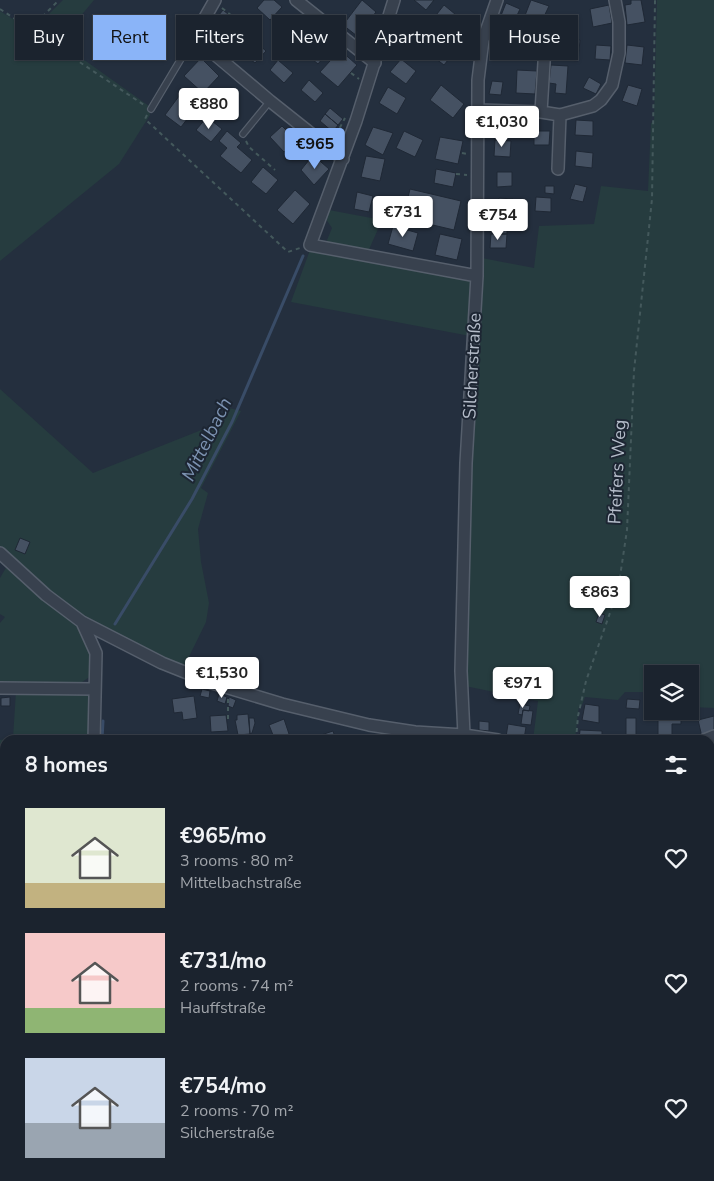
<!DOCTYPE html>
<meta charset="utf-8">
<style>
body{margin:0;font-family:"Nunito Sans",sans-serif;background:#242b36;color:#f1f3f6;height:100vh;display:flex;flex-direction:column;font-size:19px;white-space:nowrap}
*{box-sizing:border-box;margin:0}
p{font-size:16px;color:#a0a4aa}
.icon{flex:none;width:28px;height:28px;fill:none;stroke:currentColor;stroke-width:2;stroke-linecap:round;stroke-linejoin:round}
.map{position:relative;flex:1;overflow:hidden}
.drawer{position:absolute;left:0px;top:735px;width:715px;height:446px;display:flex;flex-direction:column;background:#1b232e;border-radius:15px 15px 0 0;box-shadow:0 1px 4px #0004,0 0 0 1px #39404a}
.drawer>*{flex:none}
.guide{position:absolute;left:15px;top:15px;width:685px;height:45px;display:flex;gap:10px}
.tools{position:absolute;left:644px;top:665px;display:grid;gap:10px}
.tools a{display:grid;place-items:center;width:55px;height:55px;border-radius:0px;background:#1b232e;box-shadow:0 1px 4px #0004,0 0 0 1px #39404a;font-size:25px}
.price{position:absolute;translate:-50% -42px;padding:0 11px;border-radius:5px;background:#fff;color:#222;font-size:16px;line-height:32px;filter:drop-shadow(0 1px 2px #0008)}
.price::after{content:'';position:absolute;left:50%;top:30px;width:15px;height:11px;margin-left:-8px;background:inherit;clip-path:polygon(0 0,100% 0,50% 100%)}
.price.on{background:#8ab4f8;color:#111}
ul{padding:0;list-style:none}
li{display:flex;align-items:center;gap:15px;height:125px;padding:0 25px}
li span{display:grid;place-items:center;flex:none;width:140px;height:100px;border-radius:0px;color:#555}
li>.icon{margin-inline-start:auto}
span .icon{width:60px;height:60px;fill:#fffc;stroke-width:1}
li b{font-size:21px}
h2{display:flex;justify-content:space-between;align-items:center;height:60px;padding:0 25px;font-size:21px}
.tag{padding:0 18px;border-radius:0px;background:#1b232e;box-shadow:0 1px 4px #0004,0 0 0 1px #39404a;font-size:18px;line-height:45px}
.tag.on{background:#8ab4f8;color:#111}
.map>svg:first-child{display:block}
.green{fill:#263c3f}
.lines{fill:none;stroke-linecap:round;stroke-linejoin:round}
.stream{stroke:#394c67;stroke-width:3}
.building{fill:#455162;stroke:#1f2835}
.service-casing{stroke:#565f6c;stroke-width:8}
.minor-casing{stroke:#565f6c;stroke-width:14}
.path{stroke:#44595c;stroke-width:2;stroke-dasharray:4 4;stroke-linecap:butt}
.service{stroke:#38414e;stroke-width:5.5}
.minor{stroke:#38414e;stroke-width:11}
.labels{text-anchor:middle;stroke-width:4;stroke-linejoin:round;paint-order:stroke}
.street-label{font-size:18px;fill:#b4bcc9;stroke:#1d2633}
.water-label{font-size:19px;font-style:italic;fill:#7c92b1;stroke:#1d2633}
</style>
<div class="map">
<svg width="714" height="1181" viewBox="0 0 714 1181">
<rect width="100%" height="100%" fill="#242f3e"/>
<!-- green -->
<path class="green" d="M63,0H94L59,42L149,106L150,115L119,164L0,261V11L32,31Z
M657,0H714V708L690,707V674H652V711L645,692H625L618,700L585,697L582,705L579,706L575,740H533L538,701L465,686L468,518L482,258L534,268L539,226L594,224L601,186L648,191L651,123L654,122Z
M329,210L382,220L367,254L325,245L332,228L326,219Z
M310,250L472,279L470,336L291,302Z
M0,389L93,473L209,427L229,408L241,411L201,488L208,493L198,529L201,562L209,603L206,622L183,669L82,617L40,584L0,548Z
M7,566L82,629L91,652V676L79,684L0,685V623L5,617L0,614V578Z
M16,691L88,694L91,701L90,740H5V971L0,983V740L13,738Z
M710,814H714V922L710,915Z
M5,1026V1176H632L631,1181H0V1036Z"/>
<g class="lines">
<!-- stream -->
<path class="stream" d="M115,624L192,499L232,422L303,256
M102,740L103,721
M81,1176V1181"/>
</g>
<!-- building -->
<path class="building" d="M264,0H274L282,7L270,20L257,8Z
M362,0L376,12L357,36L343,25Z
M414,0H434L426,10Z
M531,0L549,6L540,25L524,18Z
M631,0H641L645,22L627,25L625,5L631,4Z
M506,3L520,9L513,24L500,18Z
M444,5L467,24L456,37L433,19Z
M609,5L612,23L593,27L590,9Z
M223,10L239,23L226,41L213,29L218,24L214,21Z
M290,16L303,27L294,39L280,29Z
M431,31L456,50L444,65L419,46Z
M314,32L332,47L318,64L300,49Z
M249,36L266,51L255,63L238,49Z
M564,39L580,40L578,61L562,59Z
M492,41L506,43L505,53L491,51Z
M596,45L611,46L610,60L595,59Z
M627,45L644,47L642,65L625,63Z
M340,50L357,65L338,87L320,72Z
M201,58L219,76L203,93L184,76Z
M401,59L416,71L406,84L390,72Z
M278,60L293,73L284,83L270,70Z
M551,65L568,66L566,94L555,93L556,84L549,83Z
M517,70L537,71L535,94L516,93Z
M589,77L601,84L596,94L583,88Z
M309,80L323,93L315,102L301,90Z
M492,81L503,82L501,95L489,94Z
M441,85L464,104L453,118L430,100Z
M628,85L642,89L637,106L622,101Z
M388,87L406,98L397,114L379,103Z
M185,88L190,92L184,101L195,109L181,127L165,115Z
M330,108L343,119L338,125L325,114Z
M325,114L338,125L333,132L320,121Z
M207,117L222,129L211,142L196,130Z
M576,120L593,121V136L575,135Z
M502,124L519,125V134H501Z
M282,126L296,140L284,152L270,137Z
M373,127L393,133L383,155L365,145Z
M227,131L241,143L237,147L252,160L241,173L220,156L227,148L219,141Z
M404,131L423,140L415,157L396,148Z
M534,131H550L549,145H534Z
M440,137L463,141L458,164L435,159Z
M495,140L511,141L510,157L494,156Z
M576,151L593,153L592,168L575,166Z
M313,155L329,169L314,185L301,170Z
M366,156L385,159L380,181L361,177Z
M263,167L278,180L266,194L251,182Z
M436,169L456,173L453,187L434,183Z
M497,172H512V186L497,187Z
M575,184L587,187L583,202L570,199Z
M545,186H554V194L545,193Z
M410,189L461,201L454,230L403,218Z
M295,190L310,204L293,224L277,210Z
M357,192L373,196L369,212L354,209Z
M536,197L551,198V212L535,211Z
M499,198L513,199V215L498,214Z
M494,222L507,223V234H494Z
M393,226L418,233L413,251L388,244Z
M440,234L462,239L457,260L435,255Z
M491,234H507L506,248H490Z
M20,538L30,542L25,554L15,550Z
M599,613L605,615L602,624L596,622Z
M202,689L210,691L209,698L200,696Z
M219,694L227,697L225,704L217,701Z
M194,696L197,718L183,720L182,712L174,713L172,699Z
M10,697V706H1V698Z
M229,697L236,700L233,708L228,706Z
M627,699L640,700L639,709L626,708Z
M520,704L530,706L529,711L523,710L522,715L518,714Z
M585,704L599,706V723L582,720Z
M523,710L533,711L531,725L521,724Z
M671,713H681V724H672V739H658V717H671Z
M248,714L250,734L238,735L235,720H237V715Z
M226,715L228,731L211,732L210,716Z
M714,716V734L702,737L698,720Z
M249,718H254L255,723L252,733L250,734Z
M626,718H636V735H626Z
M284,719L291,740H275L269,725Z
M479,721L489,722V731L479,730Z
M508,724L526,727L524,739L506,737Z
M580,730L602,731V740H579Z
M333,731L336,740H319L318,736Z
M626,735H648V740H626Z
M710,774L714,775V793L710,792Z"/>
<g class="lines">
<!-- service casing -->
<g class="service-casing">
<path id="service" d="M151,109L194,37
M243,134L270,101"/>
</g>
<!-- minor casing -->
<g class="minor-casing">
<path id="minor" d="M215,0L194,37L270,101L343,159
M296,0L375,63
M394,0L356,121L310,245L477,276
M479,110L541,112L560,115L593,106L601,100L612,85L619,53V22L615,0
M541,112L545,46L552,29
M558,169L560,115
M0,553L46,595L82,622L162,663L212,683L282,704L369,725L415,732L464,735L498,740
M82,622L96,653L94,740
M0,688L94,689
M464,735L461,671L466,463L477,276L478,80L483,40L497,0
M704,740L714,736
M0,989L5,977"/>
</g>
<!-- path -->
<path class="path" d="M222,8L241,23L228,42
M0,9L144,105
M31,28L59,0
M316,32L323,38
M351,73L359,79
M147,115L145,119L288,252L300,248
M336,135L345,118
M246,141L249,147L275,170
M462,153L467,154
M456,174L467,175
M228,699V722
M576,740L578,716L586,681L618,590L627,530L634,371L652,199L655,0
M710,922L714,929
M0,1098H5
M139,1176L145,1181
M29,1181L32,1176"/>
<!-- service -->
<use href="#service" class="service"/>
<!-- minor -->
<use href="#minor" class="minor"/>
</g>
<g class="labels">
<!-- street labels -->
<g class="street-label">
<text transform="translate(472 366) rotate(-87)" y="6">Silcherstraße</text>
<text transform="translate(617 472) rotate(-87)" y="6">Pfeifers Weg</text>
</g>
<!-- water labels -->
<g class="water-label">
<text transform="translate(206 439) rotate(-64)" y="7">Mittelbach</text>
</g>
</g>
</svg>
<div class="tools">
<a><svg class="icon" aria-label="layers" viewBox="0 0 24 24"><path d="M12 4l9 5-9 5-9-5zM3 14l9 5 9-5"/></svg></a>
</div>
<b class="price" style="left:209px;top:130px">€880</b>
<b class="price" style="left:502px;top:148px">€1,030</b>
<b class="price on" style="left:315px;top:170px">€965</b>
<b class="price" style="left:403px;top:238px">€731</b>
<b class="price" style="left:498px;top:241px">€754</b>
<b class="price" style="left:600px;top:618px">€863</b>
<b class="price" style="left:222px;top:699px">€1,530</b>
<b class="price" style="left:523px;top:709px">€971</b>
<div class="guide">
<a class="tag">Buy</a>
<a class="tag on">Rent</a>
<a class="tag">Filters</a>
<a class="tag">New</a>
<a class="tag">Apartment</a>
<a class="tag">House</a>
</div>
<section class="drawer">
<h2>8 homes<svg class="icon" aria-label="filters" viewBox="0 0 24 24"><path d="M4 7h16M4 17h16"/><circle cx="9" cy="7" r="2"/><circle cx="15" cy="17" r="2"/></svg></h2>
<ul>
<li><span style="background:linear-gradient(#dfe7d0 75%,#c2b280 0)"><svg class="icon" aria-label="home" viewBox="0 0 24 24"><path d="M3 11l9-7 9 7M6 9v11h12V9"/></svg></span><div><b>€965/mo</b><p>3 rooms · 80 m²</p><p>Mittelbachstraße</p></div><svg class="icon" aria-label="heart" viewBox="0 0 24 24"><path d="M12 20l-8-8c-3-5 5-10 8-4 3-6 11-1 8 4z"/></svg></li>
<li><span style="background:linear-gradient(#f6c9c9 75%,#8fb573 0)"><svg class="icon" aria-label="home" viewBox="0 0 24 24"><path d="M3 11l9-7 9 7M6 9v11h12V9"/></svg></span><div><b>€731/mo</b><p>2 rooms · 74 m²</p><p>Hauffstraße</p></div><svg class="icon" aria-label="heart" viewBox="0 0 24 24"><path d="M12 20l-8-8c-3-5 5-10 8-4 3-6 11-1 8 4z"/></svg></li>
<li><span style="background:linear-gradient(#c9d6e8 65%,#9aa5b1 0)"><svg class="icon" aria-label="home" viewBox="0 0 24 24"><path d="M3 11l9-7 9 7M6 9v11h12V9"/></svg></span><div><b>€754/mo</b><p>2 rooms · 70 m²</p><p>Silcherstraße</p></div><svg class="icon" aria-label="heart" viewBox="0 0 24 24"><path d="M12 20l-8-8c-3-5 5-10 8-4 3-6 11-1 8 4z"/></svg></li>
</ul>
</section>
</div>
